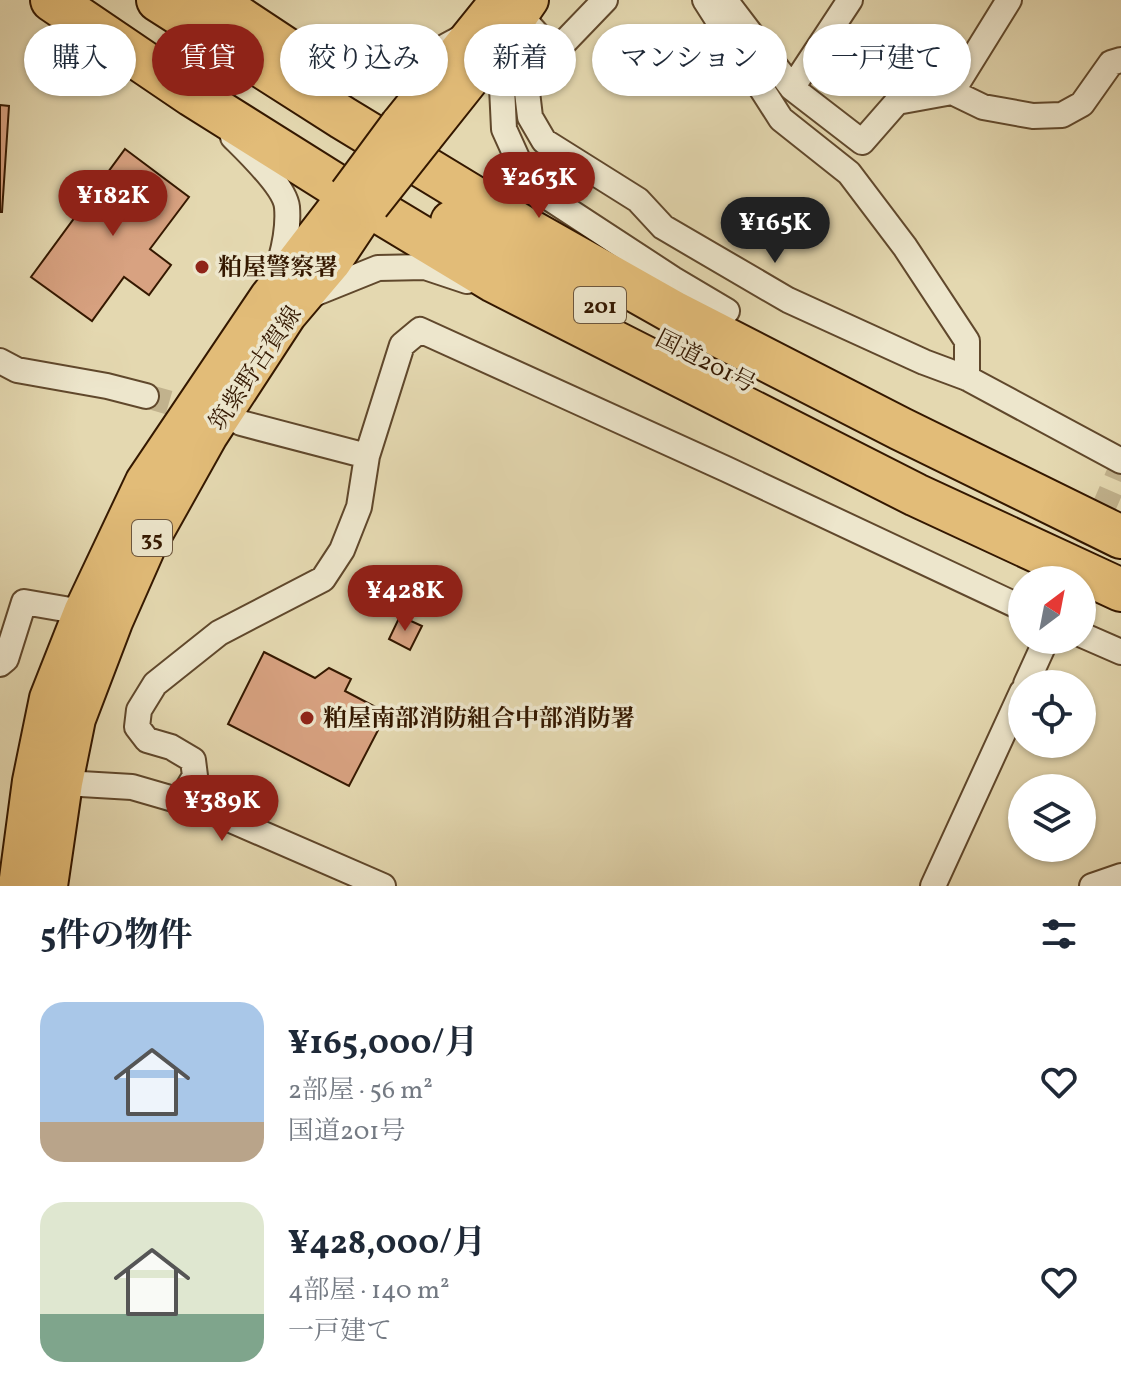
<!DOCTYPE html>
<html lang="ja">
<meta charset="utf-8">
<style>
body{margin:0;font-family:Vollkorn,"Noto Serif JP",serif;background:#f6f6f7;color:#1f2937;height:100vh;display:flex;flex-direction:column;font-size:30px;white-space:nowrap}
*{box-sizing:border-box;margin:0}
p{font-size:26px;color:#747a83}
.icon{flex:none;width:44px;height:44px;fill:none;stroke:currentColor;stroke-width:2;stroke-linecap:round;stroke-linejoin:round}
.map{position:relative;height:886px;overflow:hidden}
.panel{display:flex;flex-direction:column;background:#fff;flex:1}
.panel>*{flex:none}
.hud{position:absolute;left:24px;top:24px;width:1074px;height:72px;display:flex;gap:16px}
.needle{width:52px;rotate:32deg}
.tools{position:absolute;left:1008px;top:566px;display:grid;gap:16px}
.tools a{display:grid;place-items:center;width:88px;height:88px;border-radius:50%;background:#fff;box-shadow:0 2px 6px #0004;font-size:40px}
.price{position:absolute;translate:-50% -68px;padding:0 18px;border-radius:28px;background:#8f2418;color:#fff;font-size:26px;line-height:52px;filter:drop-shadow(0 2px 4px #0008)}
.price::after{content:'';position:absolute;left:50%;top:48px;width:24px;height:18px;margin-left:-12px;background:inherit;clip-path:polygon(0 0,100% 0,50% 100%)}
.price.active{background:#222;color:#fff}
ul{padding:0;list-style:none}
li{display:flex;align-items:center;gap:24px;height:200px;padding:0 40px}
li span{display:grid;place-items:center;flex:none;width:224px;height:160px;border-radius:24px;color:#555}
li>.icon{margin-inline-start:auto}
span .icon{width:96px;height:96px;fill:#fffc;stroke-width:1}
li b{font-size:34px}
h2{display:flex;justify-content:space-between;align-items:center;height:96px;padding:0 40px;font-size:34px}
.tag{padding:0 28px;border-radius:36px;background:#fff;box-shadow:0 2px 6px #0004;font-size:28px;line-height:72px}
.tag.active{background:#8f2418;color:#fff}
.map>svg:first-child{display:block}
.building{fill:#d8a281;stroke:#341800;stroke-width:2}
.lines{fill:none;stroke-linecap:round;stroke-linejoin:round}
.street-tunnel{stroke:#c1b28d;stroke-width:24;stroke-dasharray:24 12;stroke-linecap:butt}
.street-casing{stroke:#60482c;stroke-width:28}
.primary-casing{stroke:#341800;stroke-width:40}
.highway-casing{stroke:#341800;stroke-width:46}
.street{stroke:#ede6cc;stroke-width:24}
.primary{stroke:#e2bc78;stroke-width:36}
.highway{stroke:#e2bc78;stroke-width:42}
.primary-bridge-casing{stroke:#341800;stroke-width:40;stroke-linecap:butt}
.primary-bridge{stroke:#e2bc78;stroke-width:36}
.poi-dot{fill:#8f2418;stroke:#ede6cc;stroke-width:3}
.labels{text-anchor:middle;stroke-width:7;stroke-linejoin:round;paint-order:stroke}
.shield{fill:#ede6cc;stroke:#6c563d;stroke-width:2}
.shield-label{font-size:22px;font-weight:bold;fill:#341800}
.poi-label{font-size:24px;font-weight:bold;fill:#341800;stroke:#ede6cc;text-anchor:start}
.street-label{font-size:24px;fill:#341800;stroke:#ede6cc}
</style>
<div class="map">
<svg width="1121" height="886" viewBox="0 0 1121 886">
<rect width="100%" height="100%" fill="#e4d8b0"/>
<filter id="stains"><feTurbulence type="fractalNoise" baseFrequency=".0025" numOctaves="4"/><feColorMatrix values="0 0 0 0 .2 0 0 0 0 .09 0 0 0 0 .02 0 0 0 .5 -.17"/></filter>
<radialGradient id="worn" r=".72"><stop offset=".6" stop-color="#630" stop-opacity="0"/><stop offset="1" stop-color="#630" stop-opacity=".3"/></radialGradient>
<!-- building -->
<path class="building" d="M0,105L9,106L2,212H0Z
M125,149L189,197L150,249L171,265L149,295L124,277L92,321L31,277Z
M400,616L422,626L410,650L389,639Z
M264,652L315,678L329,668L351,679L345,691L387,713L349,786L228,724Z"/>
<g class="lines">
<!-- street-tunnel -->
<path class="street-tunnel" d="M146,396L205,413
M1073,579L1121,467"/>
<!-- street casing -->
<g class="street-casing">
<path id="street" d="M705,0L781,119L849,173L905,247L967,341V378
M725,0L792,88L862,142L897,102L952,92L983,107L1033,116L1062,115L1082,104L1111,63L1121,60
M526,22L554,53L605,0
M533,30L525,75L530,117L544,141L638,200L663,227L788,300L924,362L967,378L1121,461
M506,37L502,87L504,129L518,160L540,192L673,279L727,311
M290,45L334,64L384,67L426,57L459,39
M792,88L850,0
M952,92L1009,0
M233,137C248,152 285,187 287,207C289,230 283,254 276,275
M533,181L580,165
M311,295L378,268L425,267L467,281
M0,361L17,370L107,386L146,396
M241,423L367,456
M1082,635L1121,652
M0,664L6,659L24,602L82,612
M1026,684L1046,640
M64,783L132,787L201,807L383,886
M180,801L195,776L193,760L171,747L147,740L137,727L139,710L155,684L219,633L323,579L342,550L359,507L367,456L402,345L420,330L726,469L1022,608
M933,886L1022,692
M1092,886L1121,876"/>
</g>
<!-- primary casing -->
<g class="primary-casing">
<path id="primary" d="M399,124L499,0
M424,138L506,35L530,0
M17,886L31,781L48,698L82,612L144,481L268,297L348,193
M49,886L64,783L77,719L114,622L148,545L209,436L288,315L333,262L371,205"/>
</g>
<!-- highway casing -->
<g class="highway-casing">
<path id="highway" d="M52,0L192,95L348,193L494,281L916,495L1121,590
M158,0L343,118L521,226L675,313L901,429L1121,537
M212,0L298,57
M452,222L568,288"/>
</g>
<!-- street -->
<use href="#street" class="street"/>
<!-- primary -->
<use href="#primary" class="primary"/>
<!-- highway -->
<use href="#highway" class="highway"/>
<!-- primary-bridge casing -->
<g class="primary-bridge-casing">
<path id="primary-bridge" d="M348,193L399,124
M371,205L424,138"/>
</g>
<!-- primary-bridge -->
<use href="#primary-bridge" class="primary-bridge"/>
</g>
<!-- markers -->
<g class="poi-dot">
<circle cx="202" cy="267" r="8"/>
<circle cx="307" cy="718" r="8"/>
</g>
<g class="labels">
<!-- shield labels -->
<g class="shield">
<rect x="574" y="287" width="52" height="36" rx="6"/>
<rect x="132" y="520" width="40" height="36" rx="6"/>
</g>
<g class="shield-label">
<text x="600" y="313">201</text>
<text x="152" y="546">35</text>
</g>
<!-- poi labels -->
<g class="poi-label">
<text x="218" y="275">粕屋警察署</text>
<text x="323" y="726">粕屋南部消防組合中部消防署</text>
</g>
<!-- street labels -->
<g class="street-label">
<text transform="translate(706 361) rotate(27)" y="8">国道201号</text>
<text transform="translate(255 368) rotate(-56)" y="8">筑紫野古賀線</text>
</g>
</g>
<rect width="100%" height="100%" filter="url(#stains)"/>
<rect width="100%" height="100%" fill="url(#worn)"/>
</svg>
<div class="tools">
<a><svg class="needle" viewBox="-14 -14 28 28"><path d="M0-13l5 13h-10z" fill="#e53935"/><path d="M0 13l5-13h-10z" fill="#747a83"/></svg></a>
<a><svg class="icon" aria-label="locate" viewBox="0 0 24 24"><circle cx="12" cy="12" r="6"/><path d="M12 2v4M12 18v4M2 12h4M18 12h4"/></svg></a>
<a><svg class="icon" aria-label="layers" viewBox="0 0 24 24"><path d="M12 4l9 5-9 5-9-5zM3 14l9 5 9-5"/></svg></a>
</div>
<b class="price" style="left:539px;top:220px">¥263K</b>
<b class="price" style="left:113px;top:238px">¥182K</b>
<b class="price active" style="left:775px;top:265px">¥165K</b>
<b class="price" style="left:405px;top:633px">¥428K</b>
<b class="price" style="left:222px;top:843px">¥389K</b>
<div class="hud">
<a class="tag">購入</a>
<a class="tag active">賃貸</a>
<a class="tag">絞り込み</a>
<a class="tag">新着</a>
<a class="tag">マンション</a>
<a class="tag">一戸建て</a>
</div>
</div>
<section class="panel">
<h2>5件の物件<svg class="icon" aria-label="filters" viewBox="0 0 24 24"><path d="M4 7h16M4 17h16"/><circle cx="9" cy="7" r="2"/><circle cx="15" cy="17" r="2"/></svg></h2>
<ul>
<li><span style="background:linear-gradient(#a9c7e8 75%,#b9a48a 0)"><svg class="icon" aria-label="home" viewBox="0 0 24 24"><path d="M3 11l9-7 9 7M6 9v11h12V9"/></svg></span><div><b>¥165,000/月</b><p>2部屋 · 56 m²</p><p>国道201号</p></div><svg class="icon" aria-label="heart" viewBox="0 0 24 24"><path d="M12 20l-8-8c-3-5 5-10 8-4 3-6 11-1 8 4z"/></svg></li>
<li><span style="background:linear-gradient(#dfe7d0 70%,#7fa58c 0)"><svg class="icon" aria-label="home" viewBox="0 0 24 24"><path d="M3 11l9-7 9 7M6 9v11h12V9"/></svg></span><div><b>¥428,000/月</b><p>4部屋 · 140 m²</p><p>一戸建て</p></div><svg class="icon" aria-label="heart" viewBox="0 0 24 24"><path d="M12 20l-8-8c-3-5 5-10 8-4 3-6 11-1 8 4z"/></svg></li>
</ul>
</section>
